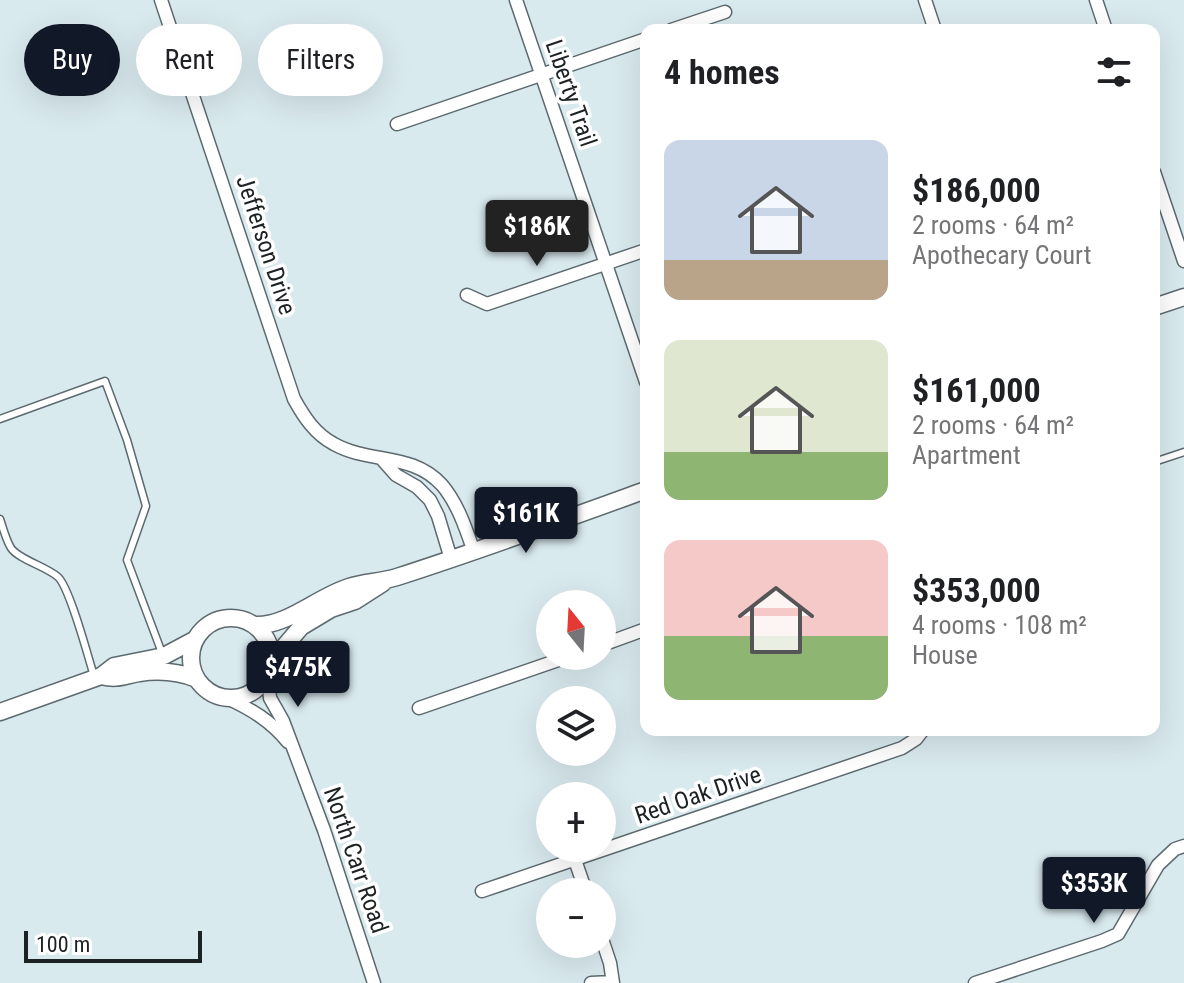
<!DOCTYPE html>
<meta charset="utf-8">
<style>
body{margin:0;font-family:"Roboto Condensed",sans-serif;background:#f6f6f6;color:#202124;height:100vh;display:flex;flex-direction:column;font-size:30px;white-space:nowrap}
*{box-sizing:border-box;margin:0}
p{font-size:26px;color:#757577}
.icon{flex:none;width:44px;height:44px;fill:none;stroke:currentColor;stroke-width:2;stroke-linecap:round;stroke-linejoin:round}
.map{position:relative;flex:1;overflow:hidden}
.details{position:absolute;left:640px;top:24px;width:520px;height:712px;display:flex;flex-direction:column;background:#fff;border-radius:16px;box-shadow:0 8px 32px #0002}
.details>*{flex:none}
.guide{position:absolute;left:24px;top:24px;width:496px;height:72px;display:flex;gap:16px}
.needle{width:52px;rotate:342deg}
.controls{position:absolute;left:536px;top:590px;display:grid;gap:16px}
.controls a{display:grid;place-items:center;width:80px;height:80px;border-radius:50%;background:#fff;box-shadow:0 8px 32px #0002;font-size:40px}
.scale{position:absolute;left:24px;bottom:20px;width:178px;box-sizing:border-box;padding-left:8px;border:4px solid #1c2224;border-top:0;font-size:22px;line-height:28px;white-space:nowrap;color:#1c2224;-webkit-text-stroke:6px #fff;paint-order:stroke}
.price{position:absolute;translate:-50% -68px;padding:0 18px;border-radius:8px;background:#111827;color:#fff;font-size:26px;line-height:52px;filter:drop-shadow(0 2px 4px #0008)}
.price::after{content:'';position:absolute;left:50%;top:48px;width:24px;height:18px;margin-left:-12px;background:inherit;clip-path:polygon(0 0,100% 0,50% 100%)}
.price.current{background:#222;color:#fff}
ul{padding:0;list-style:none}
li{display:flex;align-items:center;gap:24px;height:200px;padding:0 24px}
li span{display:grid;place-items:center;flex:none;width:224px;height:160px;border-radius:16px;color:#555}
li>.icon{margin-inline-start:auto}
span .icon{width:96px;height:96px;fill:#fffc;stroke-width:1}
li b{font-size:34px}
h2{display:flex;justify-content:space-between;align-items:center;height:96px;padding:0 24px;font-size:34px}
.tag{padding:0 28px;border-radius:36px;background:#fff;box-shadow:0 8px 32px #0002;font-size:28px;line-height:72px}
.tag.current{background:#111827;color:#fff}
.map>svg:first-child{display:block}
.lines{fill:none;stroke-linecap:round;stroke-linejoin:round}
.service-casing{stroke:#5c6a6f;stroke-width:9}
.minor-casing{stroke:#5c6a6f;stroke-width:15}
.tertiary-casing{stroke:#5c6a6f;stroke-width:19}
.service{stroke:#fff;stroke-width:6}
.minor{stroke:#fff;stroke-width:12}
.tertiary{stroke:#fff;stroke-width:16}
.labels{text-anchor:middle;stroke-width:7;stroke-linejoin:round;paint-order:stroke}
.street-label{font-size:24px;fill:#1c2224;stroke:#fff}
</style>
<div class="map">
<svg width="1184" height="983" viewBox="0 0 1184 983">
<rect width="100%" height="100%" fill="#d9eaef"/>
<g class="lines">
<!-- service casing -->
<g class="service-casing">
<path id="service" d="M0,419L105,381L127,440L146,506L127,560L162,653
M1154,462L1184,452
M0,519C3,528 6,540 11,548C18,559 47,567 58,577C70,588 88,657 94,676"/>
</g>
<!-- minor casing -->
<g class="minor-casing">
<path id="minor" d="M161,0L294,399C304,417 315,434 334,444C370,464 412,452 442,485C458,504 466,529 474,552
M516,0L646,382
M925,0L935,30
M1096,0L1106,30
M671,30L725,12
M397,124L646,39
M1154,172L1184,261
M467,295L487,304L646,250
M381,458L396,475L417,487L430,500L438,516L451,559
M602,645L646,629
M268,675L270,698L283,721L324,830L374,983
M227,698C251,709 271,721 288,742
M419,708L570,656
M575,860L586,892
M482,891L902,748L916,739L923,730
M602,939L610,963L613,983
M591,983L613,982
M975,983L1102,941L1118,934L1158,865L1175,849L1184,846"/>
</g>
<!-- tertiary casing -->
<g class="tertiary-casing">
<path id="tertiary" d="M1154,307L1184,297
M191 658a40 40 0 1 1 80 0a40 40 0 1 1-80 0Z
M254,625C287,627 317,597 349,587C364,582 381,582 397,577C481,550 563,520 646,490
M271,662L301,627L331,609L355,601L383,583
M101,676C118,680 122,676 139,673C159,670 177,671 197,679
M0,712L101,676L114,666L164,656L196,639"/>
</g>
<!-- service -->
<use href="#service" class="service"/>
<!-- minor -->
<use href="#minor" class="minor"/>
<!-- tertiary -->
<use href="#tertiary" class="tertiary"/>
</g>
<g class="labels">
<!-- street labels -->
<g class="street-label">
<text transform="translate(571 93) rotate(71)" y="8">Liberty Trail</text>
<text transform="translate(266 245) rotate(72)" y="8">Jefferson Drive</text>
<text transform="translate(698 795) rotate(-19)" y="8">Red Oak Drive</text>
<text transform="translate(356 860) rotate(71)" y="8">North Carr Road</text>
</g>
</g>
</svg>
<div class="controls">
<a><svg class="needle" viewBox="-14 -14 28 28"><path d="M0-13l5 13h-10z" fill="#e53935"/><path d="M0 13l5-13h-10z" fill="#757577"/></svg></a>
<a><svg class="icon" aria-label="layers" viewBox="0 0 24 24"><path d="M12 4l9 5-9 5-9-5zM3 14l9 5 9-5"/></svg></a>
<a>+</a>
<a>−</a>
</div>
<div class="scale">100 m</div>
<b class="price current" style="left:537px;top:268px">$186K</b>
<b class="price" style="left:526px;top:555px">$161K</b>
<b class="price" style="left:298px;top:709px">$475K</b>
<b class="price" style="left:1094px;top:925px">$353K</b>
<div class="guide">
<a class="tag current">Buy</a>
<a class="tag">Rent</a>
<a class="tag">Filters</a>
</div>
<section class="details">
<h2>4 homes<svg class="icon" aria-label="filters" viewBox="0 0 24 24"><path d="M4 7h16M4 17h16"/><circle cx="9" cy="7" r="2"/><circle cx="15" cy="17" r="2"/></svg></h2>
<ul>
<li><span style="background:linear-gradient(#c9d6e8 75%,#b9a48a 0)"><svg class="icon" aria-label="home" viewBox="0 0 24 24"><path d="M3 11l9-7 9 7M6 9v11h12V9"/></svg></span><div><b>$186,000</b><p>2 rooms · 64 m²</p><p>Apothecary Court</p></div></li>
<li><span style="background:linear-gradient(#dfe7d0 70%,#8fb573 0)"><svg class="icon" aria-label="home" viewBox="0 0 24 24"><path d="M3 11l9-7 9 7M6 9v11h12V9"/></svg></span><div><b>$161,000</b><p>2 rooms · 64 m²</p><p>Apartment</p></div></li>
<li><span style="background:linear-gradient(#f6c9c9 60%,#8fb573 0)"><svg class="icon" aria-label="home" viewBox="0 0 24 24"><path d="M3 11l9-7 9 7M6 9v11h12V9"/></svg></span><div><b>$353,000</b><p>4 rooms · 108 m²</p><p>House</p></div></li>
</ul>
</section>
</div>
